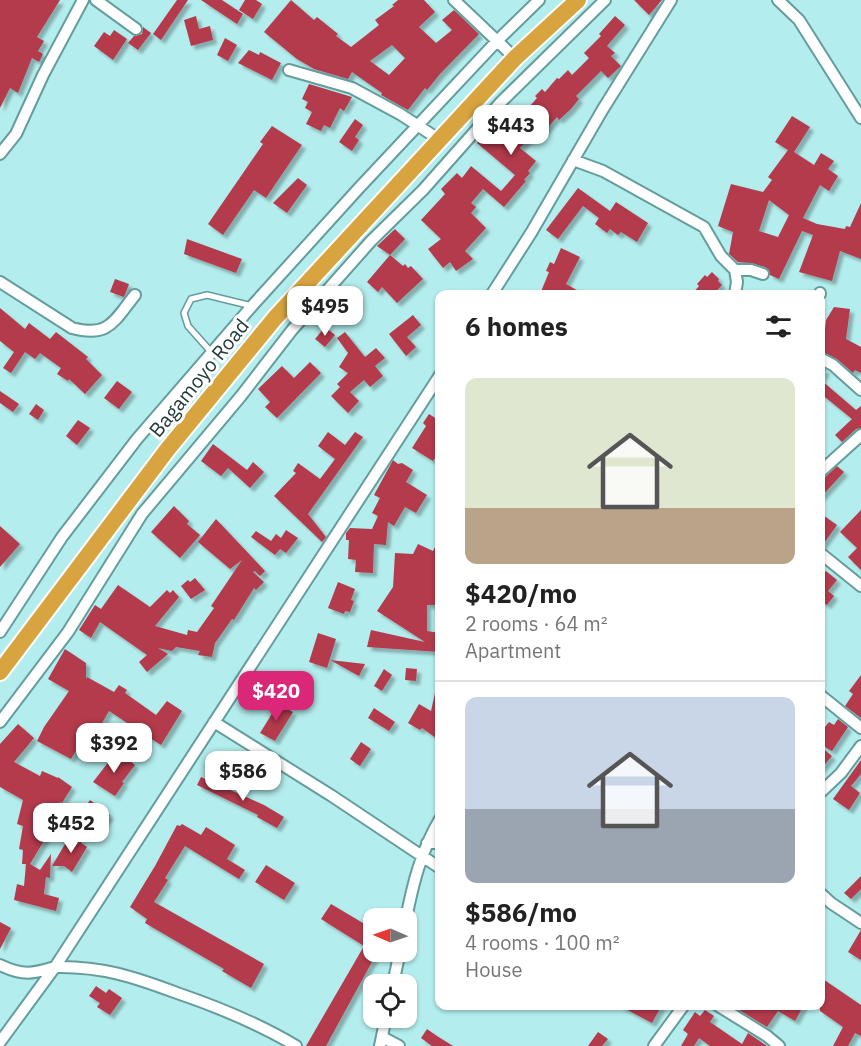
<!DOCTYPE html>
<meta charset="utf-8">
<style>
body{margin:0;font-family:"IBM Plex Sans",sans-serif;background:#f2f2f2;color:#222;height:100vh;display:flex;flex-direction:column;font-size:22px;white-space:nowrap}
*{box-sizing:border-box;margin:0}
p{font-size:20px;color:#767676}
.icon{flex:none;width:33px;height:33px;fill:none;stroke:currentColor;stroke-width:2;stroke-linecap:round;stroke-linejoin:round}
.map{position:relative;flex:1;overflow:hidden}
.details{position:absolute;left:435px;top:290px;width:390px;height:720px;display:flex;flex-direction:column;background:#fff;border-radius:12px;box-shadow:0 2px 4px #0004}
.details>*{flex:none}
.needle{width:39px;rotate:272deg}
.tools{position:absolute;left:363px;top:908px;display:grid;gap:12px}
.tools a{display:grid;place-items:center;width:54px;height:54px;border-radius:12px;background:#fff;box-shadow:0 2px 4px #0004;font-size:30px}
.price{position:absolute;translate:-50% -51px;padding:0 14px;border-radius:12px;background:#fff;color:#222;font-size:20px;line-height:39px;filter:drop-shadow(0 2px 3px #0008)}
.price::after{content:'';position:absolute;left:50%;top:36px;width:18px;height:14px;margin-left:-9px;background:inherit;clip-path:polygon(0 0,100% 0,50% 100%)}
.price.selected{background:#db2777;color:#fff}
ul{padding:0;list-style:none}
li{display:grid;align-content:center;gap:12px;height:318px;padding:0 30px}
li+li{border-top:2px solid #e0e0e0}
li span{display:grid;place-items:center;height:186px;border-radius:12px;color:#555}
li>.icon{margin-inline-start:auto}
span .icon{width:108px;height:108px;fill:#fffc;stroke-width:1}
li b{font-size:26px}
h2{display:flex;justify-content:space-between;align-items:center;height:72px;padding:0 30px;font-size:26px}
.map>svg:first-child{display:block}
.building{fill:#b43b4c;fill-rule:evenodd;filter:url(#shadow)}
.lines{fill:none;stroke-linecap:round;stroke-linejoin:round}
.service-casing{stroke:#659c9c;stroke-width:8}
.minor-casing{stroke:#659c9c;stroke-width:14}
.trunk-casing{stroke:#fff;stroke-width:20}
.service{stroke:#fff;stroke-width:5}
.minor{stroke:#fff;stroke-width:10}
.trunk{stroke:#d7a440;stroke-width:16}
.labels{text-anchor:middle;stroke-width:6;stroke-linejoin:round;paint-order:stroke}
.street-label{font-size:20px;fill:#233a3a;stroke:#fff}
</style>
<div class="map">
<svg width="861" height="1046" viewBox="0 0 861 1046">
<defs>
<filter id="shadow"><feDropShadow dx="4" dy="4" stdDeviation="1.5" flood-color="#0004"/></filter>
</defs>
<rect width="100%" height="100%" fill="#b4eded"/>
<!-- building -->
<path class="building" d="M0,0H60L37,37L44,41L38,51L43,54L39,62L32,58L18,93L10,88L0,108Z
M177,0H188L161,40L153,34Z
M201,0H222L243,14L237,24Z
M245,0H256L262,4L253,19L239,10Z
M291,0L314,20L317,17L338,34L336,36L351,47L379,25L375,20L394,6L392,5L398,0H424L435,12L419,27L436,43L452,30L442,20L454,10L479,34L440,74L427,90L425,88L408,110L381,95L382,93L352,72L348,79L314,69L297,59L264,32ZM392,45L405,58L389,75L370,61Z
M634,0H662L649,15Z
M196,16L199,29L210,26L213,40L191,46L184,20Z
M615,16L625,25L607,46L615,53L611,56L621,66L608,78L601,71L576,96L579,99L571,109L559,120L557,117L544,132L539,128L520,148L536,161L528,171L530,173L524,180L526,181L504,207L483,189L471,203L476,207L471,213L486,228L465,251L473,259L456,271L450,262L443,268L428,249L441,239L421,220L445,194L441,189L457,173L462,178L471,166L501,191L515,175L477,143L485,134L490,139L498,130L507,137L524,119L521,116L537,98L535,96L542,89L545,92L557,78L559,79L568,70L572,75L589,58L584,53L601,36L599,34Z
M143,27L151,33L138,50L128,43L134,36L142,34Z
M114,30L127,39L113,60L94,46L104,32L110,36Z
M225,38L237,45L228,61L217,55Z
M249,50L259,55L260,52L281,63L272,80L238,63Z
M309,84L352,97L344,111L340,108L330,128L324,125L321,131L306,124L312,112L305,108L308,102L302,99Z
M792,116L810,127L794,152L814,165L821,153L834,161L828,169L838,176L829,191L820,185L803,218L817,224L845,229L846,226L850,227L861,203V259L840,251L832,281L799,272L813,235L802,231L779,279L770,275L769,270L765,267L751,263L738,262L729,254L733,232L718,226L731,184L763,192L772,180L768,177L788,150L775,142ZM769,200L789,215L778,237L759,231Z
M355,119L363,125L355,137L359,140L352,151L339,142Z
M272,126L302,145L266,198L254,190L223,235L208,224L263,144L260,142Z
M298,178L307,185L287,213L273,203Z
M578,188L610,211L616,202L648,223L637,242L621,232L618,235L610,229L607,233L595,224L599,218L583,206L558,239L546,230Z
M395,229L405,239L390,255L403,266L405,264L408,268L411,266L423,279L397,303L382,287L378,292L367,282L390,255L377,246Z
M187,239L242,259L236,273L184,254Z
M561,248L580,257L566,284L584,294H540L549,272L546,271L550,262L554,264Z
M712,272L719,279L718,281L722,285L714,294H692L699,286L697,284L705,275L707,277Z
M115,279L129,284L124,297L110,292Z
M834,307L850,309L846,339L861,347V373L855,370L853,373L837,359L820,351V328L825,329L826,320Z
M0,308L25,329L29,323L50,339L56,332L88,357L86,359L102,375L85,394L69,379L68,381L57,374L61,368L40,353L35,359L25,352L11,373L3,368L14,352L0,341Z
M413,315L421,325L407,337L416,347L406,356L389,334Z
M325,327L335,335L325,347L315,339Z
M345,332L365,357L376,348L385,358L375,366L383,376L370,387L364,380L350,392L359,401L348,413L331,396L340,387L337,384L348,373L339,367L348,353L337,338Z
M310,362L321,373L277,418L265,407L270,402L258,389L282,366L294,378Z
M820,367L826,370L821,380L856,410L861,406V428L856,429L842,442L835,435L852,419L820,393Z
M117,381L132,392L119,409L104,398Z
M0,391L19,404L13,412L0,403Z
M36,404L44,410L38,420L29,414Z
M429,414L440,421V451L433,461L412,448L426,426L423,423Z
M78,420L90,428L77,445L66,436Z
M328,432L345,445L355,432L363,437L308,514L326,537L322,542L274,496L296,473L293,471L298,463L320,479L335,459L318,446Z
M213,444L247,470L253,462L264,472L250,488L228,468L221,476L201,461Z
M393,460L398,464L402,463L413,470L406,482L427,495L416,513L405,507L394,526L388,522L386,545L374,544L373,573L355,572L356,560L348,559L349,540H346V533L350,528L372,529L378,516L372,513L380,498L374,495Z
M837,466L844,472L820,498V482Z
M174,506L189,521L187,524L200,535L180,558L151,532Z
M861,510V570L848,557L857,548L840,532Z
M820,513L837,525L822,546H820Z
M216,519L265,571L260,576L255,571L253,572L264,582L256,590L254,588L234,620L232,619L215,643L212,657L198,655L200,651L176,647L172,651L158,648L168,654L147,672L139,662L147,655L100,622L91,638L79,630L95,605L101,609L118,585L150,607L167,590L170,593L173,590L179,597L155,626L187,635L188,630L197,632L214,608L211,606L242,560L230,569L198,542Z
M0,526L20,544L0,567Z
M286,530L298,538L286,553L280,549L275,555L251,537L256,531L271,541L276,534L281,538Z
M440,537V577L437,576V605H427V631L440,633V652L367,647L371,630L425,642L377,611L393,587L395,553L413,554L418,544L433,551Z
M826,571L837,580L828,591L834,596L827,605L820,601V577Z
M195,578L205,590L191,599L181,586L188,580L190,582Z
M338,582L355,589L351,600L354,601L350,612L345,611L344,614L328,608Z
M318,633L336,639L327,668L309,662Z
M65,649L86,663V679L87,677L114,692L119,685L127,690L125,693L156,715L167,701L182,711L161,745L109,711L93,739L100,743L91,758L77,749L71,759L37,741L44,727L69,691L48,679Z
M330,660L365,664L359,676Z
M406,668L417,669L416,681L405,680Z
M384,669L392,675L382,691L374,686Z
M861,675V718L845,706L853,694L849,691Z
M435,693H440V732L436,738L422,728L420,730L408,723L419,704L431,711Z
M278,704L293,712L275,741L260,733Z
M374,708L395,722L389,731L368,718Z
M838,719L848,727L832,751L820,744V723L825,727L829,722L834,725Z
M18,724L34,738L14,762L40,776L42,771L58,778V777L72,787L62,803L60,802L50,831L30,864L40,870L51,854L50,878L46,877L44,894L59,898L56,911L14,900L17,884L24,886L26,864H22L23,850L19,849L23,826L17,824L23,800L0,787V744Z
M361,742L371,749L360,766L350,759Z
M821,747L832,756L820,770Z
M117,751L135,765L122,782L124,783L115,796L93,782Z
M861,760V774L851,786L860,793L849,810L833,799Z
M201,777L264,805L284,817L277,828L257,817L258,815L197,785Z
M90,800L110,815L100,829L80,814Z
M182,824L201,835L206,827L235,845L227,859L245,870L239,879L185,846L165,878L168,880L154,902L264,964L251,988L222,971L224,969L145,923L147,919L130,907L155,866L177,825L180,826Z
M71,834L82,841L81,843L87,847L72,872L64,866H52Z
M266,865L295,883L284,900L255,882Z
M861,876V889L851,899L844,893Z
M331,904L373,929L374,928V951H378L326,1046H306L364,946L321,919Z
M0,922L11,928L0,949Z
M861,930V960L848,952Z
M820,977L861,1005V1036L855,1033L848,1046H833L843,1027L820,1011Z
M96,986L106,993L109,989L122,998L110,1015L97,1007L100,1003L89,996Z
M618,1005H662L652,1023Z
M731,1005H804L795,1021L778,1011L767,1027Z
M705,1010L714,1016L710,1022L742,1044L748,1033L767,1046H710L699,1038L694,1046H681L688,1034L683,1030L695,1012L700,1016Z
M427,1029L437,1036L453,1046H432L421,1038Z
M598,1032L608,1039L602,1046H588Z"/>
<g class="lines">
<!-- service casing -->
<g class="service-casing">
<path id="service" d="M212,353L188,326L184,313L191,299L207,295L252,306"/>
</g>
<!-- minor casing -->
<g class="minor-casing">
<path id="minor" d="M96,0L136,29
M454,0L515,58
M778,0L799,20L861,118
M289,70L352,88L400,114L440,140
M0,154L16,134L43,75L83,0
M573,160L603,171L704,227L721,256L735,270L737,282L735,294
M735,270H751L763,274
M0,282L72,328C109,338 114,321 135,295
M492,294L531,233L603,109L671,0
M820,294V293
M820,358L833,365L861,390
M820,472L861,435
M820,553L861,586
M0,632L62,537L137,439L252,306L359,188L497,41L539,0
M820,695L861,728
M0,722L68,632L142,514L241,396L292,330L371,241L423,190L501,102L605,0
M214,722L332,796L440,868
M820,793L841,773L861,746
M427,843H440
M820,893L831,903L861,923
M406,919C413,883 421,851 440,819
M0,965C23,976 32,974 55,967L440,375
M393,984L400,951
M717,1005L767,1036L779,1046
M382,1037L399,1046
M0,1042L55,967C102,966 134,977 177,993C218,1007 258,1023 296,1046
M380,1046L386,1017
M654,1046L684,1005"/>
</g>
<!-- trunk casing -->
<g class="trunk-casing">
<path id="trunk" d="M0,672L167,450L275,318L515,58L578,0"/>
</g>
<!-- service -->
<use href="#service" class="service"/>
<!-- minor -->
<use href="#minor" class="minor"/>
<!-- trunk -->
<use href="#trunk" class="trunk"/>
</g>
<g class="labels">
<!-- street labels -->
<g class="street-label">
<text transform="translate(199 378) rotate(-51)" y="7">Bagamoyo Road</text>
</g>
</g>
</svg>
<div class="tools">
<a><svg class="needle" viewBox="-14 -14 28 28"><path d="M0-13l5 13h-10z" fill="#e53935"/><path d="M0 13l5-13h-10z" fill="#767676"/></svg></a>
<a><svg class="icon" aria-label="locate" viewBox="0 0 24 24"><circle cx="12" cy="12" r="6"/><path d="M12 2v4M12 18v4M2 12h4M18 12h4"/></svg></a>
</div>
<b class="price" style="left:511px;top:156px">$443</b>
<b class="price" style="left:325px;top:337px">$495</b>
<b class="price selected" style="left:276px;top:722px">$420</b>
<b class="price" style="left:114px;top:774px">$392</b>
<b class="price" style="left:243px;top:802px">$586</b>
<b class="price" style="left:71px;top:854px">$452</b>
<section class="details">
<h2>6 homes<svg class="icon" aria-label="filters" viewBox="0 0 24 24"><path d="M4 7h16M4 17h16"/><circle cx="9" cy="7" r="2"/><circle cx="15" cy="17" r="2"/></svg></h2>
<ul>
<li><span style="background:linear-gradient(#dfe7d0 70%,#b9a48a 0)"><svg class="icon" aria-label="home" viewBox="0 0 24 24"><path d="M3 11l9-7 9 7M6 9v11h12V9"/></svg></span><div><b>$420/mo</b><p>2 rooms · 64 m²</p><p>Apartment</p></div></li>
<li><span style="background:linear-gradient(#c9d6e8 60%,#9aa5b1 0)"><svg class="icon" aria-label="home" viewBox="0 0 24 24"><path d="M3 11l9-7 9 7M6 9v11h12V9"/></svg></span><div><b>$586/mo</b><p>4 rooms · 100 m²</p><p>House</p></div></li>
</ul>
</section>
</div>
